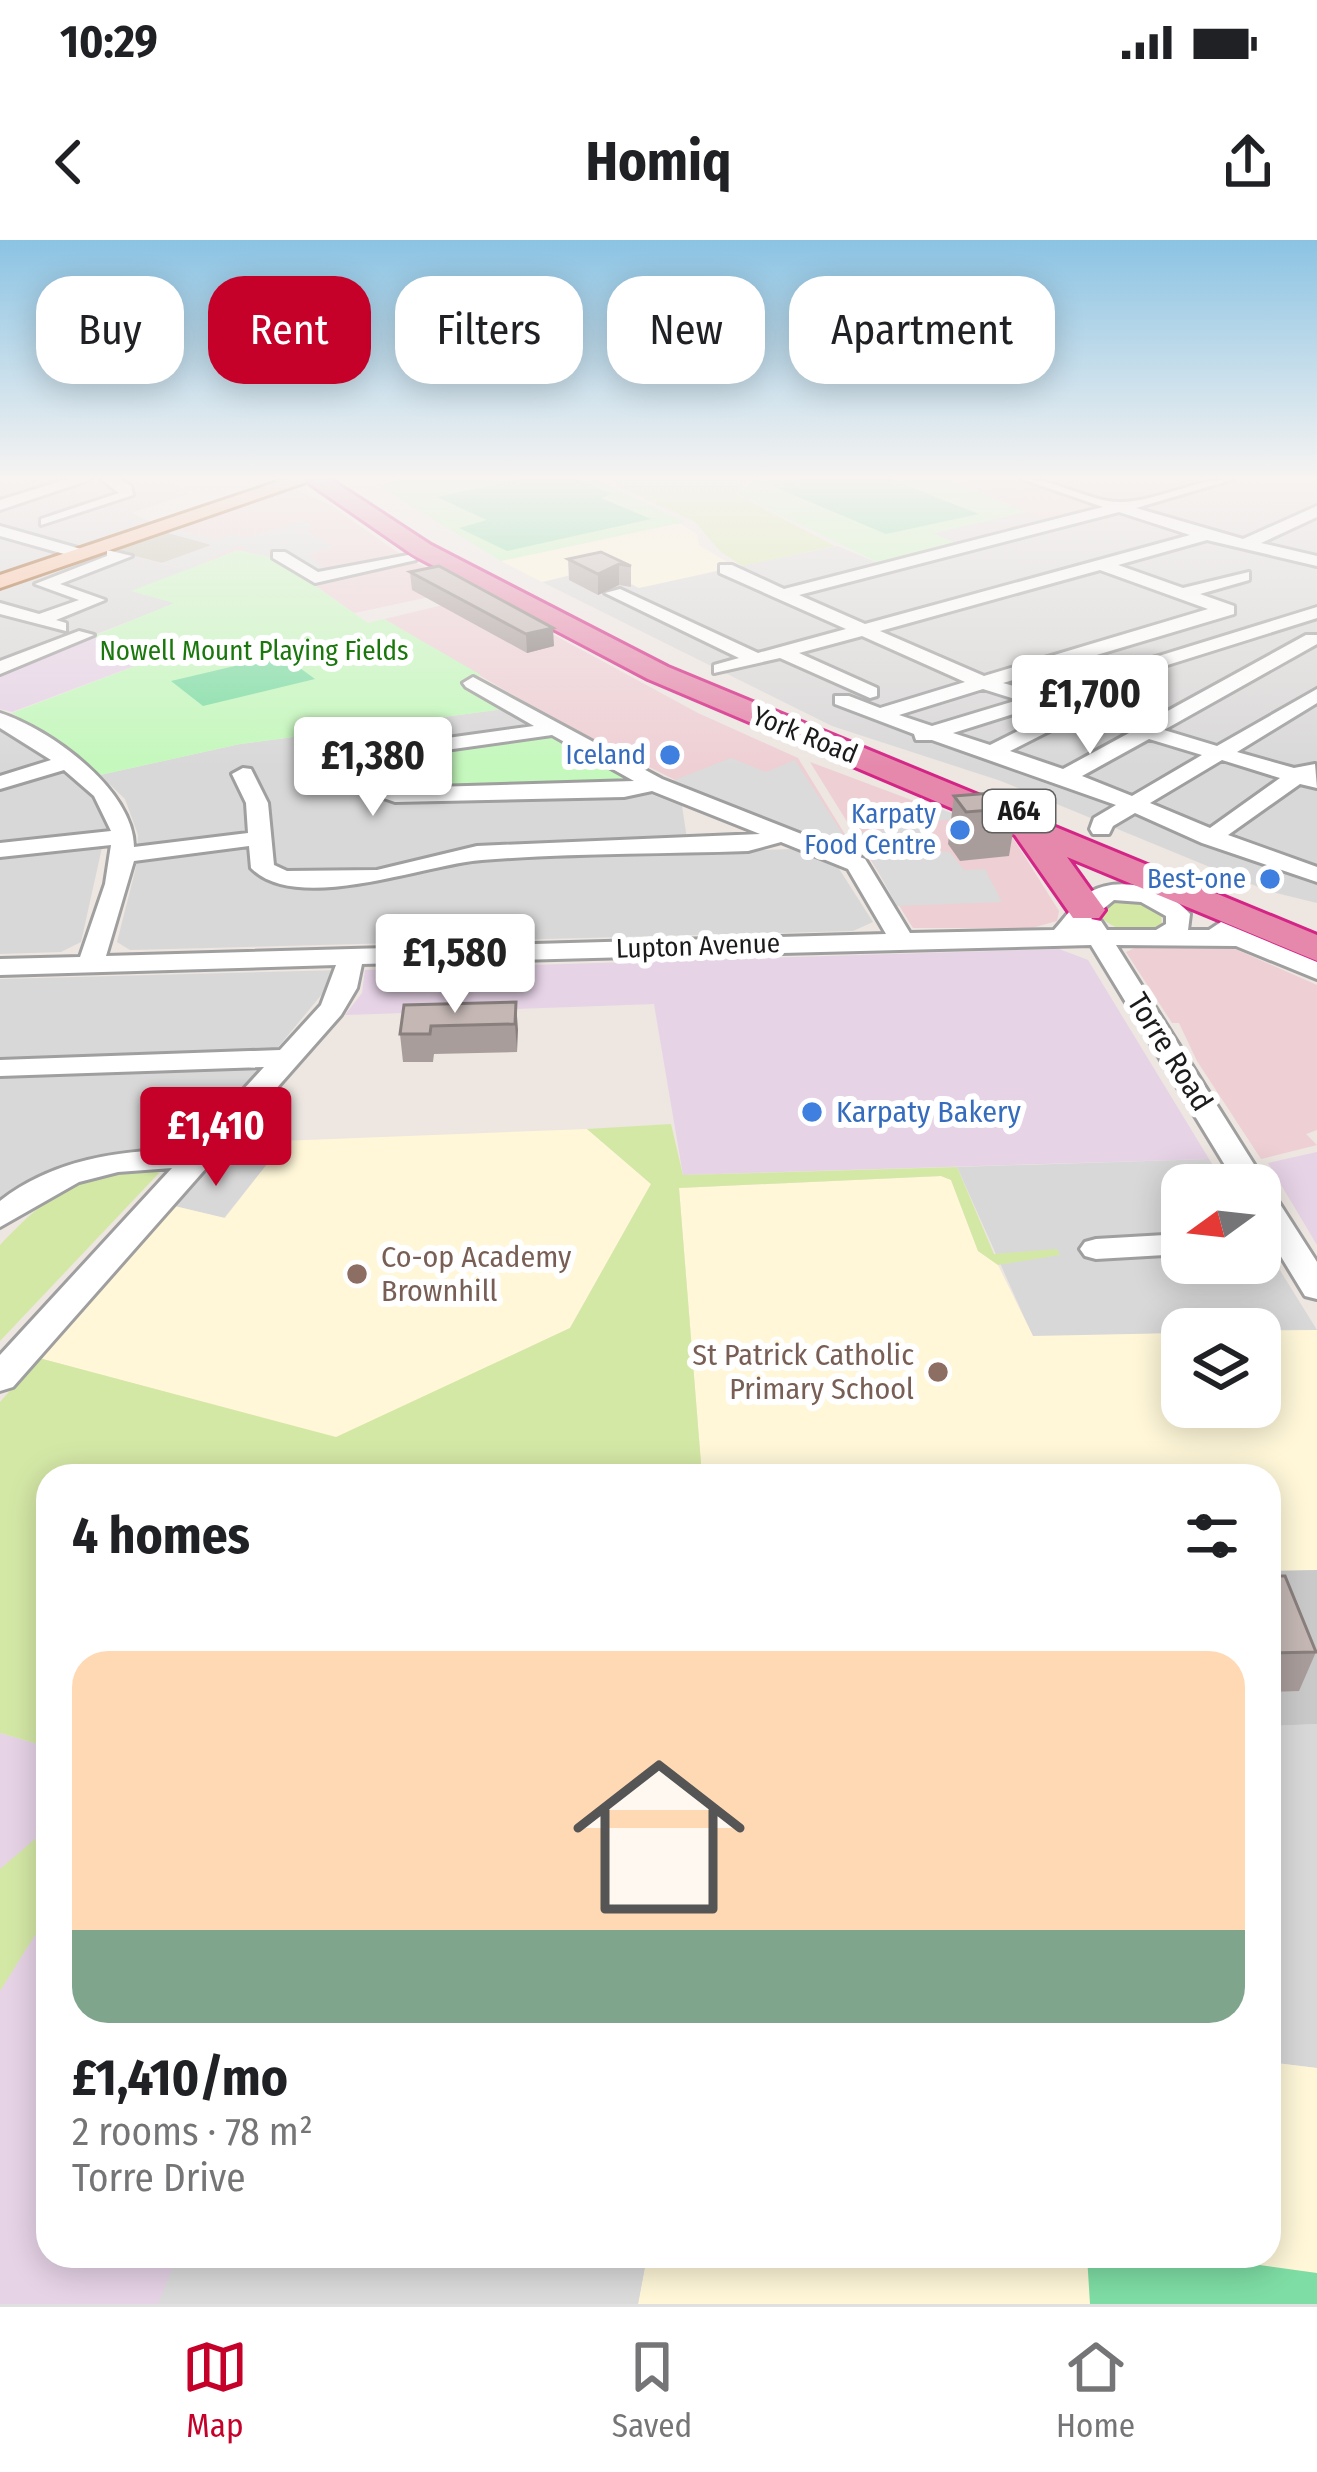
<!DOCTYPE html>
<meta charset="utf-8">
<style>
body{margin:0;font-family:"Fira Sans Condensed",sans-serif;background:#f6f6f6;color:#202124;height:100vh;display:flex;flex-direction:column;font-size:45px;white-space:nowrap}
*{box-sizing:border-box;margin:0}
p{font-size:39px;color:#757577}
.icon{flex:none;width:66px;height:66px;fill:none;stroke:currentColor;stroke-width:2;stroke-linecap:round;stroke-linejoin:round}
.map{position:relative;flex:1;overflow:hidden}
.side{position:absolute;left:36px;top:1224px;width:1245px;height:804px;display:flex;flex-direction:column;background:#fff;border-radius:36px;box-shadow:0 6px 30px #0003}
.side>*{flex:none}
.banner{position:absolute;left:36px;top:36px;width:1245px;height:108px;display:flex;gap:24px}
.needle{width:78px;rotate:255deg}
.fabs{position:absolute;left:1161px;top:924px;display:grid;gap:24px}
.fabs a{display:grid;place-items:center;width:120px;height:120px;border-radius:24px;background:#fff;box-shadow:0 6px 30px #0003;font-size:60px}
.price{position:absolute;translate:-50% -102px;padding:0 27px;border-radius:12px;background:#fff;color:#222;font-size:39px;line-height:78px;filter:drop-shadow(0 3px 6px #0008)}
.price::after{content:'';position:absolute;left:50%;top:72px;width:36px;height:27px;margin-left:-18px;background:inherit;clip-path:polygon(0 0,100% 0,50% 100%)}
.price.selected{background:#c5012a;color:#fff}
ul{padding:0;list-style:none}
li{display:grid;align-content:center;gap:24px;height:636px;padding:0 36px}
li span{display:grid;place-items:center;height:372px;border-radius:36px;color:#555}
li>.icon{margin-inline-start:auto}
span .icon{width:216px;height:216px;fill:#fffc;stroke-width:1}
li b{font-size:51px}
h2{display:flex;justify-content:space-between;align-items:center;height:144px;padding:0 36px;font-size:51px}
.pill{padding:0 42px;border-radius:36px;background:#fff;box-shadow:0 6px 30px #0003;font-size:42px;line-height:108px}
.pill.selected{background:#c5012a;color:#fff}
.status{display:flex;justify-content:space-between;align-items:center;height:84px;padding:0 60px;background:#fff;direction:ltr}
.status svg{height:33px;fill:currentColor}
header{display:flex;justify-content:space-between;align-items:center;height:156px;padding:0 36px;background:#fff;font-size:54px;font-weight:700}
.tabs{display:flex;justify-content:space-around;align-items:center;height:168px;border-top:3px solid #e0e0e0;background:#fff;font-size:33px;color:#757577}
.tabs a{display:grid;justify-items:center;gap:6px}
.tabs .selected{color:#c5012a}
.map>svg:first-child{display:block}
.residential{fill:#d9d8d8}
.commercial{fill:#eecfd4}
.industrial{fill:#e6d3e6}
.education{fill:#fff7d8}
.religious{fill:#c9c9c9}
.construction{fill:#c1bdac}
.grass{fill:#d4e8a6}
.park{fill:#c4f8bc}
.pitch{fill:#7edda4}
.parking{fill:#dbdbdb}
.lines{fill:none;stroke-linecap:round;stroke-linejoin:round}
.minor-casing{stroke:#9f9f9f;stroke-width:6}
.major-casing{stroke:#924401;stroke-width:6}
.highway-casing{stroke:#d42485;stroke-width:6}
.minor{fill:#fff;fill-rule:evenodd}
.major{fill:#fbbb98;fill-rule:evenodd}
.highway{fill:#e588ac;fill-rule:evenodd}
.wall{fill:#a99d9b}
.shaded-wall{fill:#89807e}
.building{fill:#c4b7b4;stroke:#89807e;stroke-width:3}
.shop-dot{fill:#3f7fe0;stroke:#fff;stroke-width:4.5}
.education-dot{fill:#8d6e63;stroke:#fff;stroke-width:4.5}
.labels{text-anchor:middle;stroke-width:12;stroke-linejoin:round;paint-order:stroke}
.far-park-label{font-size:27px;fill:#19770c;stroke:#fff}
.far-street-label{font-size:27px;fill:#1b1b1b;stroke:#fff}
.far-shop-label{font-size:27px;fill:#366cbe;stroke:#fff;text-anchor:end}
.shield{fill:#fff;stroke:#5f5f5f;stroke-width:3}
.shield-label{font-size:27px;font-weight:bold;fill:#1b1b1b}
.street-label{font-size:30px;fill:#1b1b1b;stroke:#fff}
.shop-label{font-size:30px;fill:#366cbe;stroke:#fff;text-anchor:start}
.education-label{font-size:30px;fill:#785e54;stroke:#fff;text-anchor:start}
</style>
<div class="status"><b>10:29</b><svg viewBox="0 0 49 12"><path d="M0 12V9h3v3zM5 12V6h3v6zM10 12V3h3v9zM15 12V0h3v12zM26 1h20v11H26zM47 4h2v5h-2z"/></svg></div>
<header><svg class="icon" aria-label="back" viewBox="0 0 24 24"><path d="M15 5l-7 7 7 7"/></svg>Homiq<svg class="icon" aria-label="share" viewBox="0 0 24 24"><path d="M12 15V3M7 8l5-5 5 5M5 13v7h14v-7"/></svg></header>
<div class="map">
<svg width="1317" height="2064" viewBox="0 0 1317 2064">
<rect width="100%" height="100%" fill="#ede6e1"/>
<!-- residential -->
<path class="residential" d="M0,239H166L189,254L132,273L152,282L87,307L59,311L56,317L0,336Z
M1037,239H1317V663L1268,651L1001,541L832,486L542,342L599,328L735,327L837,306L883,325L956,303L930,294L1026,272L1062,286L1131,267Z
M111,310L187,330L134,351L176,363L0,432V348Z
M504,469L653,555L682,566L689,612L793,609L836,624L873,682L853,691L130,710L117,702L136,627L138,595L125,559L100,535L240,504Z
M0,486L78,542L96,561L107,585L81,702L61,712L0,714Z
M342,730L250,841L183,910L100,915L70,925L0,969V739Z
M272,918L224,978L175,966L217,920Z
M1209,919L1226,945H1182V1023H1260V998L1317,1090L1182,1089V1093L1033,1097L957,927Z
M1317,1484V1828L1269,1822V1486Z"/>
<!-- commercial -->
<path class="commercial" d="M947,239H1017L1106,267L1053,283Z
M294,249L330,265L403,316L467,349L354,373L277,319L238,310L187,330L162,323L211,305L165,292Z
M482,356L698,473L798,518L854,609L681,543L552,478L384,379Z
M810,522L1013,598L1059,671L1057,681L1032,688H913Z
M1226,705L1317,745V890L1306,894L1317,905L1261,919L1197,821L1179,783H1172L1126,712L1137,707Z"/>
<!-- industrial -->
<path class="industrial" d="M92,397L153,419L12,472L0,469V432Z
M1059,709L1088,720L1209,919L683,935L654,764L345,775L362,753L365,730Z
M1317,912V1005L1268,923Z
M0,1493L48,1507V2016H647L638,2064H0Z"/>
<!-- education -->
<path class="education" d="M678,283L697,294L699,305L735,327L639,348L599,328L542,342L501,321Z
M587,889L651,944L570,1088L336,1198L39,1118L174,966L225,978L271,919L217,920L231,903Z
M941,936L951,940L978,1011L998,1025L1033,1096L1182,1093V1167H1260V1091L1317,1090V1330L1269,1331V1236H702L679,948Z
M1269,1822L1317,1828V2064H638L647,2016H1269Z"/>
<!-- religious -->
<path class="religious" d="M1317,1330V1484L1269,1486V1331Z"/>
<!-- construction -->
<path class="construction" d="M165,292L213,305L162,323L111,310Z"/>
<!-- grass -->
<path class="grass" d="M601,239H750L736,254L835,306L742,326L720,311L695,282Z
M1130,661L1161,672L1162,685C1141,696 1115,693 1099,675L1110,662Z
M671,884L683,935L957,927L994,1014L1057,1009L1060,1015L998,1025L978,1011L951,940L941,936L679,948L702,1236H48V1507L0,1493V1162L39,1118L336,1197L570,1088L651,944L587,889Z
M157,926L160,932L0,1101V1005C58,945 75,937 157,926Z
M48,1588V1686L35,1695L0,1751V1629Z"/>
<!-- park -->
<path class="park" d="M400,239H595L685,282L501,321L379,246Z
M754,239H947L1026,272L933,293L958,304L883,325L738,254Z
M238,310L277,319L368,383L384,379L481,435L461,444L504,469L240,504L100,535L12,473L151,420L92,397L174,363L131,351Z
M553,489L654,544L395,555L373,519Z"/>
<!-- pitch -->
<path class="pitch" d="M521,239H578L612,254L601,258L651,279L507,311L459,288L487,280L437,257Z
M804,239H890L979,274L886,294L770,245Z
M282,415L315,439L203,466L171,441Z
M1087,2016H1196L1317,2033V2064H1090Z"/>
<!-- parking -->
<path class="parking" d="M304,280L313,288L307,291L333,307L308,315L331,333L307,337L278,319L242,309L246,307L240,305L187,330L162,323L211,305L165,292L174,289L216,300L232,294L247,298Z
M731,518L766,532L795,520L842,593L848,612L667,543Z
M930,565L965,578L924,582L941,607L927,610L950,612L964,630L985,629L1002,662L897,666L857,593L907,587L894,568Z
M177,2016H647L638,2064H158Z"/>
<g class="lines">
<!-- minor casing -->
<g class="minor-casing">
<path id="minor" d="M68,239H92L0,270V260Z
M101,239H119L131,246L133,255L41,285V279L119,253Z
M1022,239C1057,239 1093,264 1123,262C1161,260 1195,239 1234,239L1136,268L1243,299L1317,266V277L1261,303L1317,316V326L1207,300L1118,325L1183,348L1249,332V340L1200,354L1234,366V374L1003,443L1039,453L1317,367V378L1059,459L1144,484L1306,395H1317V404L1164,490L1217,506L1317,449V463L1237,512L1294,528L1315,524L1317,548L1300,544L1228,595L1317,627V642L1202,603L1135,573L1113,586L1109,594H1093L1090,589L1094,578L1116,565L932,500H916L914,494L835,464V456H849L880,468L965,442L862,396L799,413L877,448V456L870,458L780,418L714,433V425L739,418L605,353L620,349L758,413L846,389L720,333V325H732L784,349L1103,267ZM1119,272L1190,295L865,384L799,355ZM1100,330L1208,369L984,436L880,391ZM983,449L1018,460L932,486L899,475ZM1039,466L1058,471L990,505L953,493ZM1077,477L1129,493L1063,529L1010,511ZM1149,499L1202,515L1132,556L1082,536ZM1222,520L1280,538L1210,588L1150,563Z
M0,286L88,311L90,314L82,319L0,296Z
M107,310L132,316L60,344L105,360L56,380L66,383V391L0,374V363L39,374L79,360L35,344L107,316Z
M273,312H285L318,332L408,315L416,320L315,343L273,318Z
M79,391L94,395L0,434V421Z
M473,437L662,539L865,619L910,693L1054,690C1064,679 1074,664 1086,655C1116,633 1168,648 1190,674L1188,690H1209L1221,682L1317,722V739L1236,706L1116,705L1267,945L1265,949L1271,950L1317,1022V1059L1305,1056L1260,982V945H1237L1091,705L362,724L357,748L341,775L13,1147L0,1151V1115L172,928L118,932L79,942L0,987V961C53,919 123,909 188,910L264,827L0,836V820L280,810L321,765L336,725L0,735V719L80,717L105,644L111,605L0,617V603L111,591L94,556L64,530L0,549V536L51,520L0,488V473C50,489 134,550 134,607L248,593L246,563L232,534L243,528L251,529L268,563L274,625L287,631L377,630L477,606L760,594L652,551L624,557L395,562L372,554L361,522L390,506L534,486L466,447L463,443ZM552,495L634,541L398,548L390,545L383,524L396,517ZM781,602L848,629L886,694L106,716L134,621L249,606L251,628C297,675 425,624 482,620C570,613 660,614 748,611ZM1114,660L1141,662L1166,676V684L1156,690H1107L1101,681L1091,679Z
M1182,994V1014L1096,1019L1085,1016L1080,1009L1085,1002L1096,999Z"/>
</g>
<!-- major casing -->
<g class="major-casing">
<path id="major" d="M286,239H315L0,348V335Z"/>
</g>
<!-- highway casing -->
<g class="highway-casing">
<path id="highway" d="M303,239H330L431,305L668,427L1317,695V721L1067,617L1105,670L1099,678H1073L1015,595L648,439L413,315Z"/>
</g>
<!-- minor -->
<use href="#minor" class="minor"/>
<!-- major -->
<use href="#major" class="major"/>
<!-- highway -->
<use href="#highway" class="highway"/>
</g>
<!-- wall -->
<path class="wall" d="M568,319L631,326V347L619,345L598,355L569,340Z
M410,332L554,406L527,413L412,350Z
M954,556L1017,568L1009,616L960,621L948,604Z
M516,762L517,812L434,814L433,822H403L400,794Z
M1269,1336L1316,1412L1299,1451L1269,1452Z"/>
<!-- shaded-wall -->
<path class="shaded-wall" d="M619,324V345L598,355V334Z
M553,388L554,406L527,413L526,394Z
M516,762L518,790L517,812L515,784Z"/>
<!-- building -->
<path class="building" d="M601,312L631,326L619,324L598,334L568,319Z
M439,326L553,388L526,394L410,332Z
M1004,552L1017,568L966,572L954,556Z
M516,762L515,784L431,786L430,794H400L404,765Z
M1269,1336H1285L1316,1412L1269,1413Z"/>
<!-- sky -->
<linearGradient id="sky" x2="0" y2="1"><stop stop-color="#8bc3e3"/><stop offset="0.45" stop-color="#f7f4f2"/><stop offset="1" stop-color="#f7f4f2" stop-opacity="0"/></linearGradient>
<rect width="1317" height="528" fill="url(#sky)"/>
<!-- markers -->
<g class="shop-dot">
<circle cx="670" cy="515" r="12"/>
<circle cx="960" cy="590" r="12"/>
<circle cx="1270" cy="639" r="12"/>
<circle cx="812" cy="872" r="12"/>
</g>
<g class="education-dot">
<circle cx="357" cy="1034" r="12"/>
<circle cx="938" cy="1132" r="12"/>
</g>
<g class="labels">
<!-- far-park labels -->
<g class="far-park-label">
<text x="254" y="420">Nowell Mount Playing Fields</text>
</g>
<!-- far-street labels -->
<g class="far-street-label">
<text transform="translate(805 495) rotate(22)" y="9">York Road</text>
<text transform="translate(698 706) rotate(-2)" y="9">Lupton Avenue</text>
</g>
<!-- far-shop labels -->
<g class="far-shop-label">
<text x="646" y="524">Iceland</text>
<text x="936" y="583">Karpaty<tspan x="936" dy="31">Food Centre</tspan></text>
<text x="1246" y="648">Best-one</text>
</g>
<!-- shield labels -->
<rect class="shield" x="983" y="550" width="72" height="42" rx="9"/>
<g class="shield-label">
<text x="1019" y="580">A64</text>
</g>
<!-- street labels -->
<g class="street-label">
<text transform="translate(1170 812) rotate(58)" y="10">Torre Road</text>
</g>
<!-- shop labels -->
<g class="shop-label">
<text x="836" y="882">Karpaty Bakery</text>
</g>
<!-- education labels -->
<g class="education-label">
<text x="381" y="1027">Co-op Academy<tspan x="381" dy="34">Brownhill</tspan></text>
<text x="914" y="1125" text-anchor="end">St Patrick Catholic<tspan x="914" dy="34">Primary School</tspan></text>
</g>
</g>
</svg>
<div class="fabs">
<a><svg class="needle" viewBox="-14 -14 28 28"><path d="M0-13l5 13h-10z" fill="#e53935"/><path d="M0 13l5-13h-10z" fill="#757577"/></svg></a>
<a><svg class="icon" aria-label="layers" viewBox="0 0 24 24"><path d="M12 4l9 5-9 5-9-5zM3 14l9 5 9-5"/></svg></a>
</div>
<b class="price" style="left:1090px;top:517px">£1,700</b>
<b class="price" style="left:373px;top:579px">£1,380</b>
<b class="price" style="left:455px;top:776px">£1,580</b>
<b class="price selected" style="left:216px;top:949px">£1,410</b>
<div class="banner">
<a class="pill">Buy</a>
<a class="pill selected">Rent</a>
<a class="pill">Filters</a>
<a class="pill">New</a>
<a class="pill">Apartment</a>
</div>
<section class="side">
<h2>4 homes<svg class="icon" aria-label="filters" viewBox="0 0 24 24"><path d="M4 7h16M4 17h16"/><circle cx="9" cy="7" r="2"/><circle cx="15" cy="17" r="2"/></svg></h2>
<ul>
<li><span style="background:linear-gradient(#ffd9b3 75%,#7fa58c 0)"><svg class="icon" aria-label="home" viewBox="0 0 24 24"><path d="M3 11l9-7 9 7M6 9v11h12V9"/></svg></span><div><b>£1,410/mo</b><p>2 rooms · 78 m²</p><p>Torre Drive</p></div></li>
</ul>
</section>
</div>
<nav class="tabs">
<a class="selected"><svg class="icon" aria-label="map" viewBox="0 0 24 24"><path d="M3 6l6-2 6 2 6-2v14l-6 2-6-2-6 2zM9 4v14M15 6v14"/></svg>Map</a>
<a><svg class="icon" aria-label="saved" viewBox="0 0 24 24"><path d="M7 4h10v16l-5-4-5 4z"/></svg>Saved</a>
<a><svg class="icon" aria-label="home" viewBox="0 0 24 24"><path d="M3 11l9-7 9 7M6 9v11h12V9"/></svg>Home</a>
</nav>
